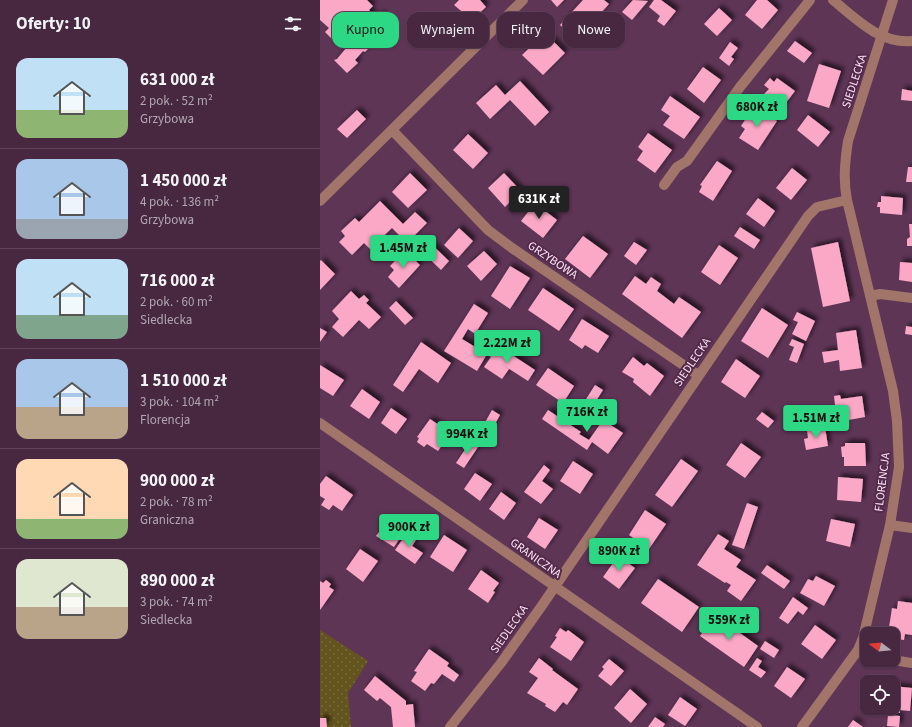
<!DOCTYPE html>
<html lang="pl">
<meta charset="utf-8">
<style>
body{margin:0;font-family:"Source Sans 3",sans-serif;background:#4e3047;color:#f1f3f6;height:100vh;display:flex;flex-direction:column;font-size:15px;white-space:nowrap}
*{box-sizing:border-box;margin:0}
p{font-size:13px;color:#b0a6b1}
.icon{flex:none;width:22px;height:22px;fill:none;stroke:currentColor;stroke-width:2;stroke-linecap:round;stroke-linejoin:round}
.map{position:relative;flex:1;overflow:hidden}
.details{display:flex;flex-direction:column;background:#472840;width:320px}
.details>*{flex:none}
.banner{position:absolute;left:12px;top:12px;width:380px;height:36px;display:flex;gap:8px}
.needle{width:26px;rotate:286deg}
.fabs{position:absolute;left:540px;top:627px;display:grid;gap:8px}
.fabs a{display:grid;place-items:center;width:40px;height:40px;border-radius:8px;background:#472840;box-shadow:0 1px 3px #0004,0 0 0 1px #5f4459;font-size:20px}
.price{position:absolute;translate:-50% -34px;padding:0 9px;border-radius:4px;background:#2cd884;color:#111;font-size:13px;line-height:26px;filter:drop-shadow(0 1px 2px #0008)}
.price::after{content:'';position:absolute;left:50%;top:24px;width:12px;height:9px;margin-left:-6px;background:inherit;clip-path:polygon(0 0,100% 0,50% 100%)}
.price.on{background:#222;color:#fff}
ul{padding:0;list-style:none}
li{display:flex;align-items:center;gap:12px;height:100px;padding:0 16px}
li+li{border-top:1px solid #5f4459}
li span{display:grid;place-items:center;flex:none;width:112px;height:80px;border-radius:12px;color:#555}
li>.icon{margin-inline-start:auto}
span .icon{width:48px;height:48px;fill:#fffc;stroke-width:1}
li b{font-size:17px}
h2{display:flex;justify-content:space-between;align-items:center;height:48px;padding:0 16px;font-size:17px}
.chip{padding:0 14px;border-radius:12px;background:#472840;box-shadow:0 1px 3px #0004,0 0 0 1px #5f4459;font-size:14px;line-height:36px}
.chip.on{background:#2cd884;color:#111}
main{display:flex;flex:1;min-height:0}
.map>svg:first-child{display:block}
.green{fill:url(#green-dots)}
.building{fill:#fba8c7;filter:url(#shadow)}
.lines{fill:none;stroke-linecap:round;stroke-linejoin:round}
.minor{stroke:#a17569;stroke-width:10}
.labels{text-anchor:middle;stroke-width:4;stroke-linejoin:round;paint-order:stroke}
.street-label{font-size:12px;fill:#fce2f5;stroke:#542b4b}
</style>
<main>
<section class="details">
<h2>Oferty: 10<svg class="icon" aria-label="filters" viewBox="0 0 24 24"><path d="M4 7h16M4 17h16"/><circle cx="9" cy="7" r="2"/><circle cx="15" cy="17" r="2"/></svg></h2>
<ul>
<li><span style="background:linear-gradient(#bfe0f5 65%,#8fb573 0)"><svg class="icon" aria-label="home" viewBox="0 0 24 24"><path d="M3 11l9-7 9 7M6 9v11h12V9"/></svg></span><div><b>631 000 zł</b><p>2 pok. · 52 m²</p><p>Grzybowa</p></div></li>
<li><span style="background:linear-gradient(#a9c7e8 75%,#9aa5b1 0)"><svg class="icon" aria-label="home" viewBox="0 0 24 24"><path d="M3 11l9-7 9 7M6 9v11h12V9"/></svg></span><div><b>1 450 000 zł</b><p>4 pok. · 136 m²</p><p>Grzybowa</p></div></li>
<li><span style="background:linear-gradient(#bfe0f5 70%,#7fa58c 0)"><svg class="icon" aria-label="home" viewBox="0 0 24 24"><path d="M3 11l9-7 9 7M6 9v11h12V9"/></svg></span><div><b>716 000 zł</b><p>2 pok. · 60 m²</p><p>Siedlecka</p></div></li>
<li><span style="background:linear-gradient(#a9c7e8 60%,#b9a48a 0)"><svg class="icon" aria-label="home" viewBox="0 0 24 24"><path d="M3 11l9-7 9 7M6 9v11h12V9"/></svg></span><div><b>1 510 000 zł</b><p>3 pok. · 104 m²</p><p>Florencja</p></div></li>
<li><span style="background:linear-gradient(#ffd9b3 75%,#8fb573 0)"><svg class="icon" aria-label="home" viewBox="0 0 24 24"><path d="M3 11l9-7 9 7M6 9v11h12V9"/></svg></span><div><b>900 000 zł</b><p>2 pok. · 78 m²</p><p>Graniczna</p></div></li>
<li><span style="background:linear-gradient(#dfe7d0 60%,#b9a48a 0)"><svg class="icon" aria-label="home" viewBox="0 0 24 24"><path d="M3 11l9-7 9 7M6 9v11h12V9"/></svg></span><div><b>890 000 zł</b><p>3 pok. · 74 m²</p><p>Siedlecka</p></div></li>
</ul>
</section>
<div class="map">
<svg width="592" height="727" viewBox="0 0 592 727">
<defs>
<pattern id="green-dots" width="8" height="8" patternUnits="userSpaceOnUse"><rect width="8" height="8" fill="#62541c"/><path d="M2 2h.1M6 6h.1" fill="none" stroke="#796c3e" stroke-width="1.8" stroke-linecap="round"/></pattern>
<filter id="shadow"><feDropShadow dx="3.5" dy="-3.5" stdDeviation="2" flood-color="#0009"/></filter>
</defs>
<rect width="100%" height="100%" fill="#5f3556"/>
<!-- green -->
<path class="green" d="M0,630L48,661L28,693L31,727H0Z"/>
<!-- building -->
<path class="building" d="M0,0H47L53,6L49,10L56,18L61,13L71,24L61,34L62,35L45,52L43,51L35,60L38,63L27,73L14,60L17,59L27,47L20,39L16,43L5,32L9,28L0,20Z
M139,0H160L166,7L152,20L134,5Z
M231,0H244L237,7Z
M263,0H284L289,4L256,40L240,25Z
M313,0L328,1L312,20L302,12Z
M334,0H341L356,11L344,26L337,21L340,16L329,7Z
M437,0H447L458,10L442,29L425,15Z
M399,8L412,20L397,36L384,24Z
M225,33L245,53L223,75L202,55Z
M475,41L492,53L484,63L467,51Z
M410,42L418,48L411,57L414,59L409,66L399,58Z
M499,64L521,71L509,108L487,101Z
M383,67L401,80L384,103L367,89Z
M450,78L454,82L457,78L475,91L462,108L444,94L449,89L444,85Z
M200,81L229,112L215,126L190,100L170,119L156,103L176,85L185,95Z
M582,89L592,91V101L581,100Z
M350,96L380,117L364,139L343,125L350,116L341,110Z
M434,106L457,121L438,150L419,138L425,129L421,126Z
M37,110L46,119L27,138L17,129Z
M488,115L510,132L498,147L477,130Z
M328,133L352,150L335,173L317,160L323,151L318,147Z
M148,134L168,153L153,169L133,150Z
M397,161L412,171L393,201L379,192L382,186L380,185Z
M588,167H592V182H586Z
M472,168L487,180L471,200L456,188Z
M90,173L107,190L88,208L72,192Z
M184,173L201,191L185,207L168,188Z
M561,196L583,198L582,215L560,213V207H557L558,202H561Z
M438,198L455,211L444,227L426,214Z
M60,201L83,224L95,212L107,223L87,243L72,228L50,249L44,243L32,255L19,242L25,236L21,231L35,218L39,222Z
M215,203L237,220L223,238L201,221Z
M589,224H592V246H587V239L590,237Z
M420,227L440,240L434,249L414,236Z
M139,228L153,241L138,258L124,245Z
M263,236L288,254L270,278L245,259Z
M107,240L129,261L121,270L98,248Z
M314,242L327,250L316,265L304,256Z
M518,242L530,301L503,307L491,248Z
M399,245L418,258L400,285L381,272Z
M85,250L100,265L79,288L68,277L74,270L70,266Z
M164,251L177,264L161,281L147,266Z
M1,260L15,274L0,290V261Z
M580,262L592,263V282L579,280Z
M190,266L210,278L190,309L171,296Z
M315,276L326,284L331,277L341,284L337,291L354,304L359,297L381,312L362,338L302,294Z
M223,288L254,309L239,331L208,310Z
M31,291L39,299L44,295L49,300L46,303L61,317L49,329L39,320L23,337L12,327L19,319L12,311Z
M76,301L93,318L85,325L69,308Z
M154,304L168,313L155,334L148,329L142,339L167,354L157,371L124,351Z
M442,308L468,325L448,358L421,341Z
M477,312L495,321L486,341L472,334L478,322L473,320Z
M262,319L289,336L278,353L265,345L262,349L249,340Z
M586,326L592,327V335L585,334Z
M0,328L7,332L0,342Z
M536,330L542,368L520,371L519,360L504,363L502,352L518,350L516,333Z
M472,339L484,344L477,363L469,360L474,347L469,345Z
M101,342L131,363L118,383L99,369L83,392L73,385Z
M174,343L215,370L208,381L180,363L189,369L182,379L164,367L171,357L167,354Z
M313,357L324,366L327,363L344,376L330,396L313,382L314,379L302,372Z
M416,359L440,376L425,398L401,382Z
M0,365L24,380L13,396L0,388Z
M228,368L254,386L243,403L216,385Z
M275,385L283,390L269,412L261,407Z
M42,389L60,402L49,419L30,406Z
M520,395L521,399L542,396L545,417L523,421L521,413L516,414L514,396Z
M71,408L87,419L76,434L61,423Z
M172,410L180,415L166,440L158,435Z
M228,410L261,432L259,434L269,440L283,420L303,433L288,454L272,442L267,450L222,419Z
M442,412L454,421L448,428L436,419Z
M110,419L131,433L118,451L107,444L104,447L97,442L99,438L97,437Z
M505,427L508,446L486,450L484,439L488,438L487,430Z
M150,442L158,447L144,468L136,463Z
M421,443L441,457L425,478L406,465Z
M525,443H545L546,466H524V457H522L521,447L525,446Z
M361,459L378,471L352,507L335,495Z
M253,461L273,474L260,494L240,481Z
M224,465L230,470L222,481L233,489L221,504L204,492Z
M155,473L172,484L160,501L144,489Z
M6,476L33,495L22,511L13,505L9,510L1,505L5,499L0,496V484Z
M518,477L543,479L541,502L517,500Z
M181,492L196,503L184,520L169,509Z
M427,503L438,507L424,549L412,545Z
M325,510L346,524L329,549L309,535Z
M219,518L238,530L225,549L207,537Z
M511,519L535,524L530,547L506,541Z
M65,528L80,538L74,547L56,536L59,532L62,534Z
M89,530L98,537L92,546L103,553L95,564L75,550Z
M398,534L409,541L404,549L421,560L416,567L436,580L421,601L407,591L411,585L406,582L405,583L377,565Z
M124,535L147,550L133,572L110,557Z
M40,549L58,561L43,582L26,569Z
M298,556L315,568L299,589L283,577Z
M447,565L470,581L464,589L441,573Z
M161,570L179,583L173,591L175,592L168,603L148,589Z
M496,576L515,586L504,606L480,593L488,579L493,581Z
M338,579L379,607L362,632L321,603Z
M6,580L11,584L9,587L14,590L0,610V581L3,583Z
M473,597L488,608L483,615L478,611L468,624L459,618Z
M578,601L592,603V635L585,634L584,640L576,639L577,636L573,635V634H568L572,608L577,609Z
M395,615L438,646L424,667L380,636Z
M495,625L516,640L502,659L481,644Z
M240,628L246,632L248,630L264,642L251,661L230,647L237,637L235,636Z
M445,641L459,650L454,658L440,649Z
M109,649L129,663L127,666L139,675L134,682L122,674L114,684L111,683L105,691L91,681L97,672L94,671Z
M219,658L233,669L232,670L258,689L247,705L243,702L235,712L225,706L226,704L207,693L218,678L209,672Z
M437,658L442,661L438,667L446,672L441,678L429,670Z
M289,659L304,671L291,686L278,676L284,669L282,667Z
M467,667L485,679L471,698L454,686Z
M55,676L86,701V705L93,704L95,727H73L71,707L60,698L57,701L44,690Z
M573,686L592,688L590,711L580,710V713L566,711V708H573Z
M310,689L327,704L311,723L294,708Z
M360,697L377,709L365,726L348,715Z
M568,715L580,716L579,727L567,726Z
M335,717L345,724L343,727H328Z
M0,718H6L7,727H0Z
M533,720L543,727H528Z"/>
<g class="lines">
<!-- minor -->
<path class="minor" d="M513,0C536,19 560,44 592,41
M72,130L168,230L192,248L378,375
M344,185L357,167L367,161L420,87L490,0
M0,201L203,0
M550,296L560,294L592,298
M0,423L437,727
M570,525L592,528
M573,660L592,663
M130,727L181,663L221,607L488,216L497,207L527,200C523,180 525,161 528,141L573,0
M482,727L538,650L543,638L570,525L579,467L577,421L573,391L527,200"/>
</g>
<g class="labels">
<!-- street labels -->
<g class="street-label">
<text transform="translate(534 81) rotate(-72)" y="4">SIEDLECKA</text>
<text transform="translate(233 260) rotate(34)" y="4">GRZYBOWA</text>
<text transform="translate(372 362) rotate(-56)" y="4">SIEDLECKA</text>
<text transform="translate(562 482) rotate(-83)" y="4">FLORENCJA</text>
<text transform="translate(216 558) rotate(35)" y="4">GRANICZNA</text>
<text transform="translate(189 629) rotate(-55)" y="4">SIEDLECKA</text>
</g>
</g>
</svg>
<div class="fabs">
<a><svg class="needle" viewBox="-14 -14 28 28"><path d="M0-13l5 13h-10z" fill="#e53935"/><path d="M0 13l5-13h-10z" fill="#b0a6b1"/></svg></a>
<a><svg class="icon" aria-label="locate" viewBox="0 0 24 24"><circle cx="12" cy="12" r="6"/><path d="M12 2v4M12 18v4M2 12h4M18 12h4"/></svg></a>
</div>
<b class="price" style="left:437px;top:128px">680K zł</b>
<b class="price on" style="left:219px;top:220px">631K zł</b>
<b class="price" style="left:83px;top:269px">1.45M zł</b>
<b class="price" style="left:187px;top:364px">2.22M zł</b>
<b class="price" style="left:267px;top:433px">716K zł</b>
<b class="price" style="left:496px;top:439px">1.51M zł</b>
<b class="price" style="left:147px;top:455px">994K zł</b>
<b class="price" style="left:89px;top:548px">900K zł</b>
<b class="price" style="left:299px;top:572px">890K zł</b>
<b class="price" style="left:409px;top:641px">559K zł</b>
<div class="banner">
<a class="chip on">Kupno</a>
<a class="chip">Wynajem</a>
<a class="chip">Filtry</a>
<a class="chip">Nowe</a>
</div>
</div>
</main>
